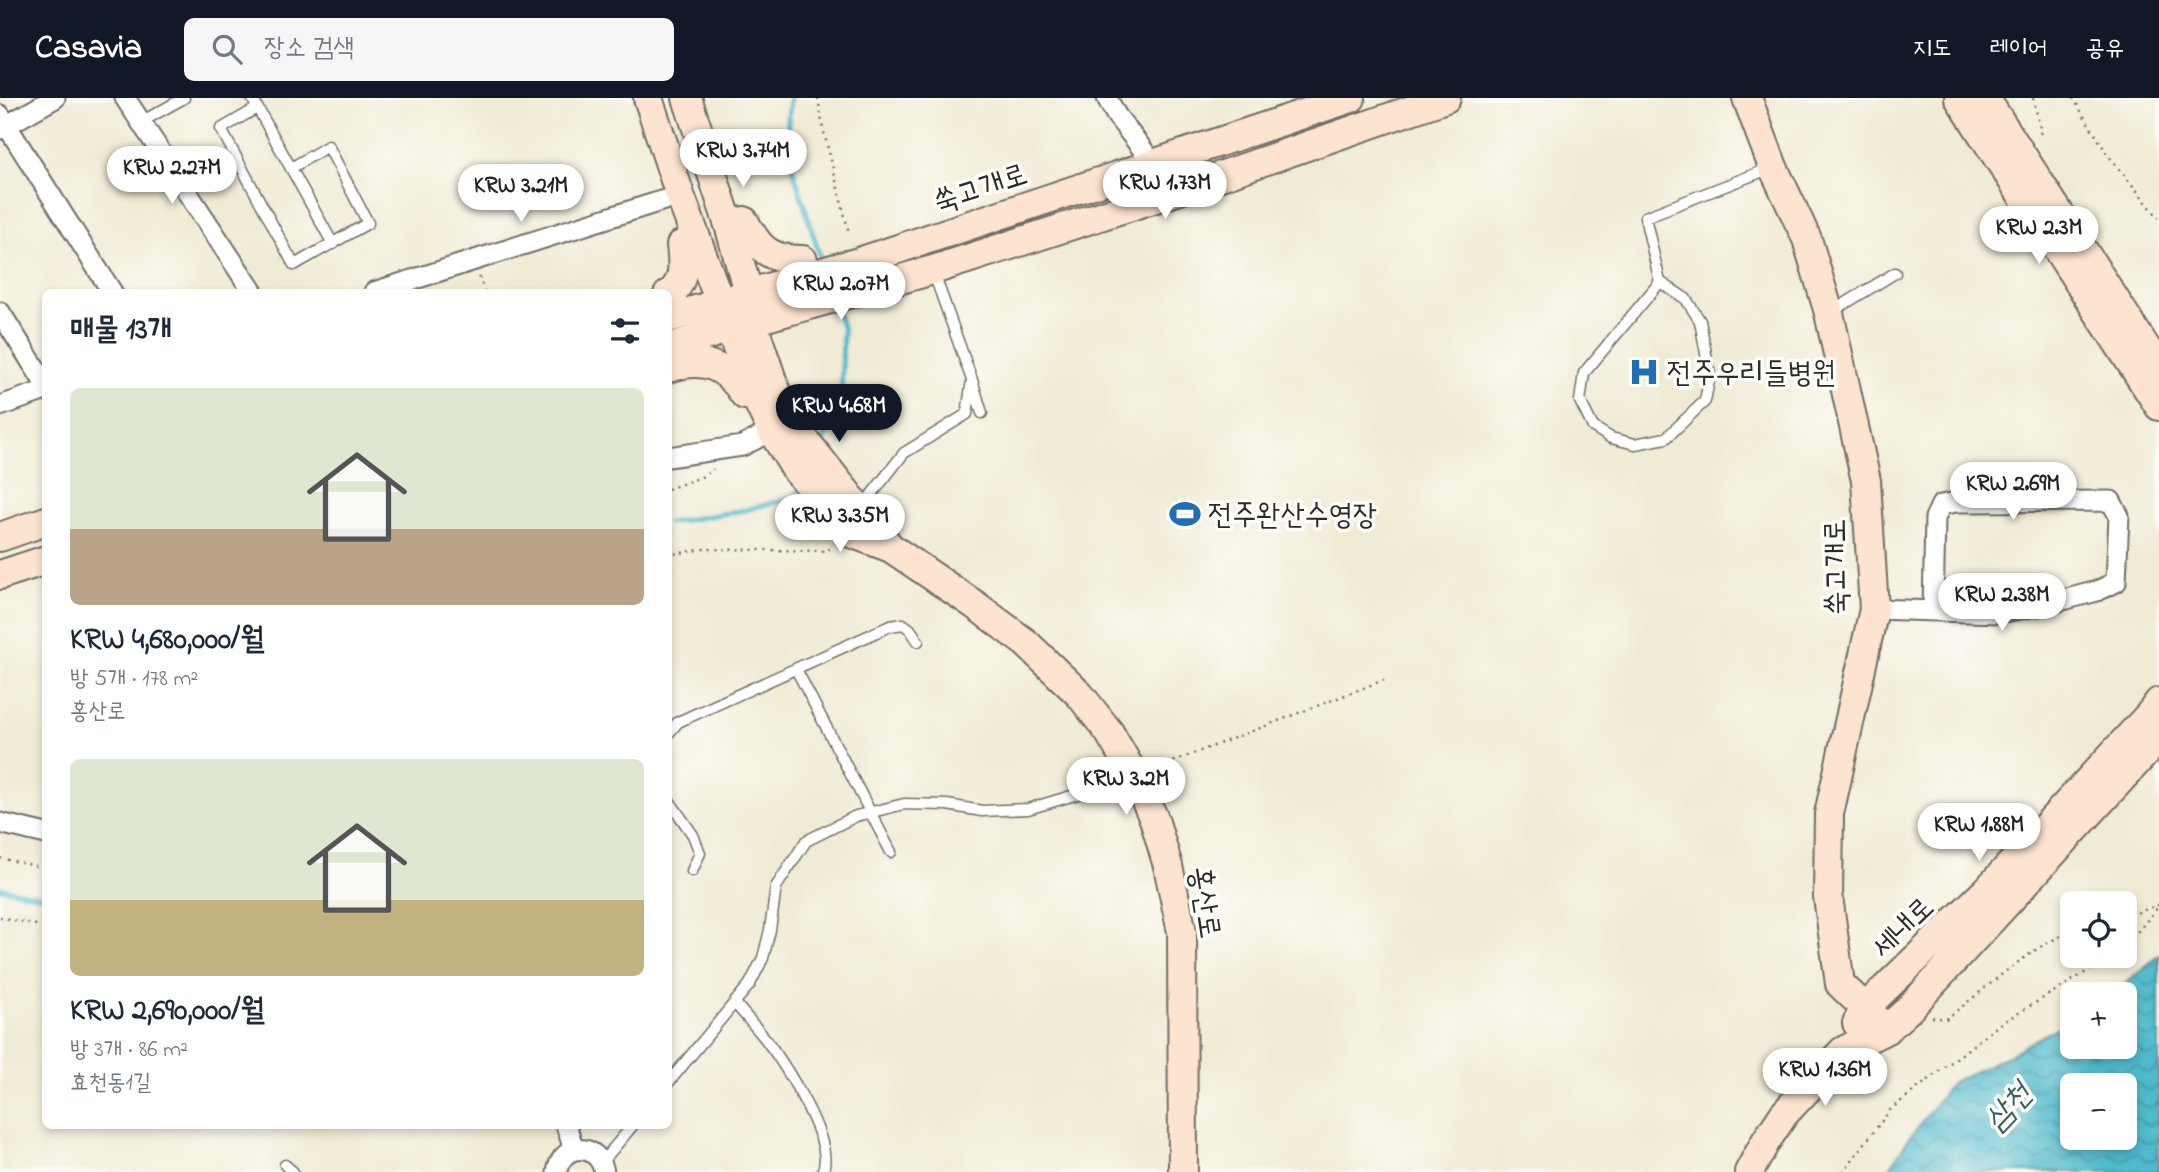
<!DOCTYPE html>
<html lang="ko">
<meta charset="utf-8">
<style>
body{margin:0;font-family:"Indie Flower","Poor Story",sans-serif;background:#f6f6f7;color:#1f2937;height:100vh;display:flex;flex-direction:column;font-size:26px;white-space:nowrap}
*{box-sizing:border-box;margin:0}
p{font-size:23px;color:#747a83}
.icon{flex:none;width:38px;height:38px;fill:none;stroke:currentColor;stroke-width:2;stroke-linecap:round;stroke-linejoin:round}
.map{position:relative;flex:1;overflow:hidden}
.sheet{position:absolute;left:42px;top:191px;width:630px;height:840px;display:flex;flex-direction:column;background:#fff;border-radius:10px;box-shadow:0 4px 10px #0003}
.sheet>*{flex:none}
.buttons{position:absolute;left:2060px;top:793px;display:grid;gap:14px}
.buttons a{display:grid;place-items:center;width:77px;height:77px;border-radius:10px;background:#fff;box-shadow:0 4px 10px #0003;font-size:35px}
.price{position:absolute;translate:-50% -60px;padding:0 16px;border-radius:24px;background:#fff;color:#222;font-size:23px;line-height:46px;filter:drop-shadow(0 2px 4px #0008)}
.price::after{content:'';position:absolute;left:50%;top:42px;width:21px;height:16px;margin-left:-10px;background:inherit;clip-path:polygon(0 0,100% 0,50% 100%)}
.price.active{background:#111827;color:#fff}
ul{padding:0;list-style:none}
li{display:grid;align-content:center;gap:14px;height:371px;padding:0 28px}
li span{display:grid;place-items:center;height:217px;border-radius:10px;color:#555}
li>.icon{margin-inline-start:auto}
span .icon{width:126px;height:126px;fill:#fffc;stroke-width:1}
li b{font-size:30px}
h2{display:flex;justify-content:space-between;align-items:center;height:84px;padding:0 28px;font-size:30px}
header{display:flex;align-items:center;gap:42px;box-sizing:border-box;height:98px;padding:0 35px;background:#111827;color:#fff}
header strong{font-size:33px}
nav{display:flex;gap:38px;margin-inline-start:auto;font-size:24px}
.search{width:490px;height:63px;background:#f6f6f7;display:flex;align-items:center;gap:18px;box-sizing:border-box;padding:0 24px;border-radius:10px;color:#747a83;font-size:26px}
.map>svg:first-child{display:block}
.water{fill:url(#water-waves);stroke:#3e727c;stroke-width:2;fill-rule:evenodd}
.lines{fill:none;stroke-linecap:round;stroke-linejoin:round}
.stream{stroke:#50bacc;stroke-width:5}
.lane-casing{stroke:#706e66;stroke-width:13}
.street-casing{stroke:#706e66;stroke-width:23}
.secondary-casing{stroke:#706e66;stroke-width:32}
.path{stroke:#706e66;stroke-width:2.5;stroke-dasharray:2 5;stroke-linecap:butt}
.lane{stroke:#fff;stroke-width:10}
.street{stroke:#fff;stroke-width:19}
.secondary{stroke:#fde4d0;stroke-width:28}
.labels{text-anchor:middle;stroke-width:7;stroke-linejoin:round;paint-order:stroke}
.street-label{font-size:30px;fill:#2b2b2b;stroke:#fdfcf7}
.poi-label{font-size:30px;fill:#2b2b2b;stroke:#fdfcf7;text-anchor:start}
.water-label{font-size:32px;font-style:italic;fill:#385d63;stroke:#fdfcf7}
</style>
<header>
<strong>Casavia</strong>
<div class="search"><svg class="icon" aria-label="search" viewBox="0 0 24 24"><circle cx="10" cy="10" r="6"/><path d="M15 15l6 6"/></svg>장소 검색</div>
<nav><a>지도</a><a>레이어</a><a>공유</a></nav>
</header>
<div class="map">
<svg width="2159" height="1074" viewBox="0 0 2159 1074">
<defs>
<pattern id="water-waves" width="16" height="10" patternUnits="userSpaceOnUse" patternTransform="scale(1.75)"><rect width="16" height="10" fill="#50bacc"/><path d="M0 5q4-4 8 0t8 0" fill="none" stroke="#4397a6"/></pattern>
</defs>
<rect width="100%" height="100%" fill="#fdfcf7"/>
<filter id="ink" filterUnits="userSpaceOnUse"><feTurbulence type="fractalNoise" baseFrequency=".0143" numOctaves="2"/><feDisplacementMap in="SourceGraphic" scale="14" xChannelSelector="R" yChannelSelector="G"/><feConvolveMatrix kernelMatrix="1 2 1 2 8 2 1 2 1" color-interpolation-filters="sRGB"/></filter>
<filter id="wash" filterUnits="userSpaceOnUse"><feTurbulence type="fractalNoise" baseFrequency=".00686" numOctaves="4" result="noise"/><feDisplacementMap in="SourceGraphic" scale="28" xChannelSelector="R" yChannelSelector="G"/><feGaussianBlur stdDeviation="1.57" result="paint"/><feColorMatrix in="noise" values="0 0 0 0 0 0 0 0 0 0 0 0 0 0 0 0 0 1.4 0 .05"/><feComposite in="paint" operator="in"/></filter>
<g filter="url(#wash)">
<rect width="100%" height="100%" fill="#f0ebd4"/>
<!-- water -->
<path class="water" d="M2159,857V1074H1887L1907,1043L1952,984L2003,960L2072,921V948H2124V896H2113ZM2072,987H2124V1040H2072Z"/>
<g class="lines">
<!-- stream -->
<path class="stream" d="M790,0L786,48L822,165
M820,349L841,307L843,231L835,208
M668,425L745,412L795,399L800,389
M0,790L46,799"/>
</g>
</g>
<g filter="url(#ink)">
<g class="lines">
<!-- lane casing -->
<g class="lane-casing">
<path id="lane" d="M252,0L333,146
M257,10L221,31L294,167L368,125L328,48L291,70
M141,24L184,0
M933,173L972,282L982,315
M1660,184L1584,275L1580,303L1593,329L1611,340L1635,346L1666,340L1705,303L1710,277L1700,223L1686,201L1660,184L1645,119L1771,70
M1833,213L1895,175
M861,410L904,355L967,316L972,282
M796,571L891,754
M668,636L678,624L890,528L903,526L910,531L918,543
M668,701L693,737L700,755L692,773
M735,905C745,918 757,930 767,943C784,966 837,1047 822,1074
M668,985L750,886L763,860L770,832L776,789L806,743L856,718L904,706L947,707L982,713L1028,711L1131,680
M602,1064L633,1027
M285,1067L293,1074"/>
</g>
<!-- street casing -->
<g class="street-casing">
<path id="street" d="M125,0L253,194
M1107,0L1116,17L1154,66
M0,17L112,194
M0,31L55,0
M374,194L680,97
M0,214L46,287
M0,308L46,292
M668,359L742,348L772,333
M1874,511L1999,515L2048,506L2097,493L2116,484L2119,418L2111,403L1956,404L1941,407L1935,420L1933,512
M0,725L46,736
M566,1027L574,1052
M557,1074C561,1044 599,1044 604,1074"/>
</g>
<!-- secondary casing -->
<g class="secondary-casing">
<path id="secondary" d="M648,0L680,97L753,293L772,333L797,373L851,435L891,450L975,507L1026,545L1080,597L1109,634L1135,679L1154,721L1168,768L1182,834L1183,1074
M687,0L729,127L749,197L752,223L775,291L796,331L889,448
M1747,0L1773,69L1807,141L1829,215L1866,383L1874,511L1829,716L1828,799L1840,886L1887,931
M1959,0L2159,308
M1985,0L2159,270
M729,127L744,123C759,151 769,162 803,162L806,177
M668,197C686,185 683,166 681,147L697,142
M668,220C732,202 795,180 859,164L1351,0
M668,250L752,223L933,172L1171,95L1446,0
M668,270C704,258 725,267 745,297L752,294
M0,439L46,423
M0,477L46,462
M1857,925L1865,910L1987,792L2149,617L2159,604
M1749,1074L1766,1043L1784,1016L1843,953L1887,931L1909,911L2159,640"/>
</g>
<!-- path -->
<path class="path" d="M818,0L823,30L849,135
M2033,0L2041,34L2037,40
M2073,0L2108,57L2159,120
M479,179L485,194
M668,391L704,378L713,371
M668,457L704,451L825,453L834,448
M1154,671L1384,582
M0,760L46,770
M0,819L46,829
M2124,819L2159,807
M2124,850L2159,808
M1932,919L1946,921C1986,891 2025,852 2072,833
M1843,1074L1891,1011L2000,926L2113,858"/>
<!-- lane -->
<use href="#lane" class="lane"/>
<!-- street -->
<use href="#street" class="street"/>
<!-- secondary -->
<use href="#secondary" class="secondary"/>
</g>
</g>
<!-- icons -->
<defs>
<g id="hospital-bare" transform="scale(2.415)"><path d="M-5-5h3v3.5h4V-5h3V5h-3V1.5h-4V5h-3Z" fill="#1f6fb2" stroke="#fdfcf7" stroke-width="2.5" paint-order="stroke"/></g>
<g id="stadium-bare" transform="scale(2.415)"><path d="M0-5a6.5 5 0 1 0 0 10a6.5 5 0 1 0 0-10ZM-3.5-1.8h7v3.6h-7Z" fill="#1f6fb2" stroke="#fdfcf7" stroke-width="2.5" paint-order="stroke"/></g>
</defs>
<g fill-rule="evenodd">
<use href="#hospital-bare" x="1644" y="274"/>
<use href="#stadium-bare" x="1185" y="416"/>
</g>
<g class="labels">
<!-- street labels -->
<g class="street-label">
<text transform="translate(980 89) rotate(-18)" y="10">쑥고개로</text>
<text transform="translate(1835 469) rotate(-91)" y="10">쑥고개로</text>
<text transform="translate(1206 804) rotate(81)" y="10">홍산로</text>
<text transform="translate(1902 829) rotate(-44)" y="10">세내로</text>
</g>
<!-- poi labels -->
<g class="poi-label">
<text x="1667" y="284">전주우리들병원</text>
<text x="1208" y="426">전주완산수영장</text>
</g>
<!-- water labels -->
<g class="water-label">
<text transform="translate(2007 1008) rotate(-47)" y="11">삼천</text>
</g>
</g>
</svg>
<div class="buttons">
<a><svg class="icon" aria-label="locate" viewBox="0 0 24 24"><circle cx="12" cy="12" r="6"/><path d="M12 2v4M12 18v4M2 12h4M18 12h4"/></svg></a>
<a>+</a>
<a>−</a>
</div>
<b class="price" style="left:743px;top:91px">KRW 3.74M</b>
<b class="price" style="left:172px;top:108px">KRW 2.27M</b>
<b class="price" style="left:1165px;top:123px">KRW 1.73M</b>
<b class="price" style="left:521px;top:126px">KRW 3.21M</b>
<b class="price" style="left:2039px;top:168px">KRW 2.3M</b>
<b class="price" style="left:841px;top:224px">KRW 2.07M</b>
<b class="price active" style="left:839px;top:346px">KRW 4.68M</b>
<b class="price" style="left:2013px;top:424px">KRW 2.69M</b>
<b class="price" style="left:840px;top:456px">KRW 3.35M</b>
<b class="price" style="left:2002px;top:535px">KRW 2.38M</b>
<b class="price" style="left:1126px;top:719px">KRW 3.2M</b>
<b class="price" style="left:1979px;top:765px">KRW 1.88M</b>
<b class="price" style="left:1825px;top:1010px">KRW 1.36M</b>
<section class="sheet">
<h2>매물 13개<svg class="icon" aria-label="filters" viewBox="0 0 24 24"><path d="M4 7h16M4 17h16"/><circle cx="9" cy="7" r="2"/><circle cx="15" cy="17" r="2"/></svg></h2>
<ul>
<li><span style="background:linear-gradient(#dfe7d0 65%,#b9a48a 0)"><svg class="icon" aria-label="home" viewBox="0 0 24 24"><path d="M3 11l9-7 9 7M6 9v11h12V9"/></svg></span><div><b>KRW 4,680,000/월</b><p>방 5개 · 178 m²</p><p>홍산로</p></div></li>
<li><span style="background:linear-gradient(#dfe7d0 65%,#c2b280 0)"><svg class="icon" aria-label="home" viewBox="0 0 24 24"><path d="M3 11l9-7 9 7M6 9v11h12V9"/></svg></span><div><b>KRW 2,690,000/월</b><p>방 3개 · 86 m²</p><p>효천동1길</p></div></li>
</ul>
</section>
</div>
